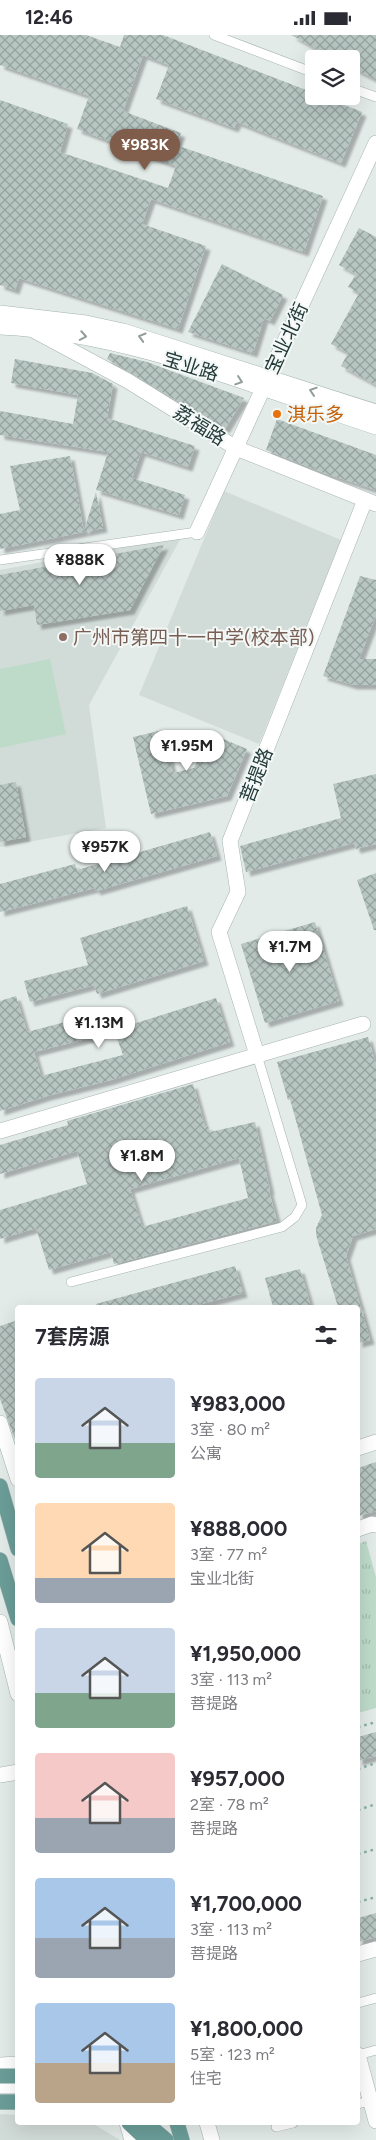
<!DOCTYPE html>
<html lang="zh">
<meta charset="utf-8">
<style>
body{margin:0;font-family:Figtree,"Noto Sans SC",sans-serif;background:#f2f2f3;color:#2b2b33;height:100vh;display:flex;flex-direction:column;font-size:19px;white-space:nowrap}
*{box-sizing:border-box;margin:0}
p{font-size:16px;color:#7c7c81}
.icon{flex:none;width:28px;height:28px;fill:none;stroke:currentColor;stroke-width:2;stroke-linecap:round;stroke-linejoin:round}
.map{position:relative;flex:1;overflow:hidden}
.drawer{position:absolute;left:15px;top:1270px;width:345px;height:820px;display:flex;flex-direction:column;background:#fff;border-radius:5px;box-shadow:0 5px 20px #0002}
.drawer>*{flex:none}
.tools{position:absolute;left:305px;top:15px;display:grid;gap:10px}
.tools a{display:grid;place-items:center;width:55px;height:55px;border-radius:5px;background:#fff;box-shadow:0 5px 20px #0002;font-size:25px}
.price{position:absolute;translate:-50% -42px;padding:0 11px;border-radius:18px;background:#fff;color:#222;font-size:16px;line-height:32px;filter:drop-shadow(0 1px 2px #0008)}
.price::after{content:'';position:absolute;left:50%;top:30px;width:15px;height:11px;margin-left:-8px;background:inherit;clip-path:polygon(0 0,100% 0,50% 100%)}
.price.selected{background:#7f5d4a;color:#fff}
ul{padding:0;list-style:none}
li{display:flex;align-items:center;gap:15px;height:125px;padding:0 20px}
li span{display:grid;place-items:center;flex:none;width:140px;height:100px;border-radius:5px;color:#555}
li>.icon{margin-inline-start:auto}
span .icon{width:60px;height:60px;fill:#fffc;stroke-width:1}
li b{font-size:21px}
h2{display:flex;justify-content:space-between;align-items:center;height:60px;padding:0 20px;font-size:21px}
.status{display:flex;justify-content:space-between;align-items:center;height:35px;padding:0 25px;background:#fff;direction:ltr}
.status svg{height:14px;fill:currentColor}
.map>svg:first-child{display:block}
.built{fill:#d1dbd8}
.grass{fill:#bedbca}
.park{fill:url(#park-tufts)}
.building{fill:url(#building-cross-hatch);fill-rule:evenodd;filter:url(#shadow)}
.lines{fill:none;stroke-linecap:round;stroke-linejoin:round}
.service-casing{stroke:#a6b3b1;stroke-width:10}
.minor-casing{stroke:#a6b3b1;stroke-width:16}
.tertiary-casing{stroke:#a6b3b1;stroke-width:16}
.secondary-casing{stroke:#a2b6b2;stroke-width:16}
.primary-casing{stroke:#c2c8c8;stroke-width:16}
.path{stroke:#86aca7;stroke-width:2.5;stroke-dasharray:2.5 4;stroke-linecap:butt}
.service{stroke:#fff;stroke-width:9}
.minor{stroke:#fff;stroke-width:15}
.tertiary{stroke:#fff;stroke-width:15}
.secondary{stroke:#fff;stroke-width:15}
.primary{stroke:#6b9d98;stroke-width:15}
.oneway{stroke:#929d9c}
.food-dot{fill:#e8710a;stroke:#f3f8f6;stroke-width:2}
.education-dot{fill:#8d6e63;stroke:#f3f8f6;stroke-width:2}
.labels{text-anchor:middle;stroke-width:4;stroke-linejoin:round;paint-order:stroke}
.street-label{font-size:19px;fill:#243b39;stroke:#f3f8f6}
.food-label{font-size:19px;fill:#c56008;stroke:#f3f8f6;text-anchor:start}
.education-label{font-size:19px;fill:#785e54;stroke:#f3f8f6;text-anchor:start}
</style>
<div class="status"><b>12:46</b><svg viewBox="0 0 49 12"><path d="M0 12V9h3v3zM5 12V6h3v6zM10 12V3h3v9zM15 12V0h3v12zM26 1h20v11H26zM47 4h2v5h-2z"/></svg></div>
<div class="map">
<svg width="376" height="2105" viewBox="0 0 376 2105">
<defs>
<pattern id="park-tufts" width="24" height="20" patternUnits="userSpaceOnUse" patternTransform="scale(1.25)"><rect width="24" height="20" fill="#bedbca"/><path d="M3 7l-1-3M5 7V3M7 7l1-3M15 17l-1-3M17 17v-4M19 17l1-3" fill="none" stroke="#a3bdae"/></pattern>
<pattern id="building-cross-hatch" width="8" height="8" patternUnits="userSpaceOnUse" patternTransform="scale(1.25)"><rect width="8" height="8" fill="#b8c6c2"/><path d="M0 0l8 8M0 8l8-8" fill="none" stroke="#95a29f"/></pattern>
<filter id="shadow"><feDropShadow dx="4.5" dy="4.5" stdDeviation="1" flood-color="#0004"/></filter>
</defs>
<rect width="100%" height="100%" fill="#e3ebe9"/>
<!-- built -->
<path class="built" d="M224,456L341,505L259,709L139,660Z
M182,501L89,670L106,793L0,812V535Z
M0,2079L17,2080L18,2088H92L120,2105H0Z"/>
<!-- grass -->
<path class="grass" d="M50,624L66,699L0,713V634Z"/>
<!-- park -->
<path class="park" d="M366,1506L376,1542V1673L358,1678V1509Z"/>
<!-- building -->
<path class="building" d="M0,0H86L120,12L124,0H163L314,58V61H322L362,77L341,128L237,87L234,93L156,64L169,30L143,20L123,76L181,98L176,110L323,161L304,217L151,164L142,189L206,211L178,294L19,243L15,255L0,250V65L68,89L60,117L168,153L176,131L77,94L89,61L0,30Z
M291,0H376V45L351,32V24H335Z
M359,193L376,202V350L341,331L348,318L331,309L359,258L348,252L356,239L339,230Z
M222,229L283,260L270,286L264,283L253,318L188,297Z
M110,318L147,327L244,363L225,394L107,324Z
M15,324L92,338L113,349L107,383L195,411L188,432L141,417L132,443L185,460L179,480L96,455L108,417L0,400V376L73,389L78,360L11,348Z
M277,384L376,420V455L327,439L266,415Z
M70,421L84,496L96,457L103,493L0,514V479L20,475L10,431Z
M164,510L130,575L37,590L34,570L0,576V540Z
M360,541L376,545V580L359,624H376V650H353L323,641Z
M163,695L173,738L194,733L209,698L247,714L227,761L151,779L133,702Z
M376,739V809L356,814L354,808L246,837L240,811L341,783L333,749Z
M16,747L26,802L0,807V750Z
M210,797L217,821L96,856L95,853L0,877V849L75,829L77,835Z
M376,838V895H374L357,845Z
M187,871L204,926L97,959L94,950L30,967L24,946L88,930L80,903Z
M315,887L339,966L265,988L241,909Z
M16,961L27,997L92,980L98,1001L34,1017L41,1041L123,1020L114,995L216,963L230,1007L111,1045L47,1061L0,1076V966Z
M368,1002L376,1030V1194L353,1201L346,1221L370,1305L358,1308V1273L361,1272H338L316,1200V1193L322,1180L290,1064L288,1065L277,1027Z
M193,1049L205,1092L208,1091L210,1097L255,1087L270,1155L269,1156L277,1186L114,1229L111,1217L49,1235L36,1193L0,1204V1175L87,1149L77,1116L0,1139V1110L68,1090L67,1086ZM239,1123L248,1163L142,1192L130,1154Z
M235,1231L243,1258L190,1272H96V1269Z
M300,1234L311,1272H273L265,1243Z
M18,1285V1410H17L0,1364V1291Z
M376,1427V1476L358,1481V1433Z
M376,1697V1721L358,1726V1702Z
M376,1878V1902L358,1907V1883Z"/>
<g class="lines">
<!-- service casing -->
<g class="service-casing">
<path id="service" d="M214,0L314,38
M351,53L376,62
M0,525L197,497
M71,1247L282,1192L295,1182L302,1170L257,1020
M358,1968L376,1963
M358,2020L376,2015
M358,2069L374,2064
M276,2092L293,2088"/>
</g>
<!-- minor casing -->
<g class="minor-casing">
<path id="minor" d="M33,295L128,346L236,413L376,469
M197,497L376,108
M257,1020L219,897L238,857L230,806L365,465
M0,1096L363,989
M358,1413L376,1407
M358,1494L372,1489L376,1490
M0,1740L18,1737
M358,1919L376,1914
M358,2020L376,2086"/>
</g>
<!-- tertiary casing -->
<g class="tertiary-casing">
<path id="tertiary" d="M0,2030L18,2029
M0,2051H18"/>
</g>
<!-- secondary casing -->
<g class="secondary-casing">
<path id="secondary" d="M0,278L86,288L123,296L376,377
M0,292C129,298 254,352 376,392
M0,1388L18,1444
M0,1587L18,1659
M127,2088L132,2105
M207,2088L212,2105"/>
</g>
<!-- primary casing -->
<g class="primary-casing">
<path id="primary" d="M0,1451L18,1514
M0,1525L18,1584
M0,2041H18
M0,2067H18
M129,2088L147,2105
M146,2088L166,2105
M177,2088L182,2105"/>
</g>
<!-- path -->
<path class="path" d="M358,1692L376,1687
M358,1734L376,1728
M358,1775L376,1769
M358,1819L376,1814
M358,1867L376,1862"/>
<!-- service -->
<use href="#service" class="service"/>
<!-- minor -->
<use href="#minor" class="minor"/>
<!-- tertiary -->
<use href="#tertiary" class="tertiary"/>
<!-- secondary -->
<use href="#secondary" class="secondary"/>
<!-- primary -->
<use href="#primary" class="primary"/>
</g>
<!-- one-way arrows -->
<defs><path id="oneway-chevron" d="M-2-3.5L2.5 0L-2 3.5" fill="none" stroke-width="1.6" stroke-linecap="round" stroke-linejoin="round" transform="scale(1.25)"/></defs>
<g class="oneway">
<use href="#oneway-chevron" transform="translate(83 301) rotate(10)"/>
<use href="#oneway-chevron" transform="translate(142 302) rotate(-164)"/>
<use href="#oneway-chevron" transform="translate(239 346) rotate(19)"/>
<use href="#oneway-chevron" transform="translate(313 356) rotate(-162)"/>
</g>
<!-- markers -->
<circle class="food-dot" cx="277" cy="379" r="5"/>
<circle class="education-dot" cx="63" cy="602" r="5"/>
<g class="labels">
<!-- street labels -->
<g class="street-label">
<text transform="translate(286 303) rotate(-65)" y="7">宝业北街</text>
<text transform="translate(191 331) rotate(17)" y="7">宝业路</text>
<text transform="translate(200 390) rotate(32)" y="7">荔福路</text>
<text transform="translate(256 740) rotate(-69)" y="7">菩提路</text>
</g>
<!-- food labels -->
<g class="food-label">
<text x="287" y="386">淇乐多</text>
</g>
<!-- education labels -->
<g class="education-label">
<text x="73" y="609">广州市第四十一中学(校本部)</text>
</g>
</g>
</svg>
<div class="tools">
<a><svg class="icon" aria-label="layers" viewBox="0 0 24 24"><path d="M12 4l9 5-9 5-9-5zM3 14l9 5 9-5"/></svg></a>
</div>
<b class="price selected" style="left:145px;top:136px">¥983K</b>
<b class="price" style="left:80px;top:551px">¥888K</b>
<b class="price" style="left:187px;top:737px">¥1.95M</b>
<b class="price" style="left:105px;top:838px">¥957K</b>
<b class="price" style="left:290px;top:938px">¥1.7M</b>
<b class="price" style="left:99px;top:1014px">¥1.13M</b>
<b class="price" style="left:142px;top:1147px">¥1.8M</b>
<section class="drawer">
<h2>7套房源<svg class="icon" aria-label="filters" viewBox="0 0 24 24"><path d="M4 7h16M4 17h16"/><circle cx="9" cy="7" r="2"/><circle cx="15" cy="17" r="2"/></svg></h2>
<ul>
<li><span style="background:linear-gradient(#c9d6e8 65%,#7fa58c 0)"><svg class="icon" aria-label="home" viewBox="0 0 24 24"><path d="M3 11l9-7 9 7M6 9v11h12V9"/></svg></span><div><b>¥983,000</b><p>3室 · 80 m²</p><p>公寓</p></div></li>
<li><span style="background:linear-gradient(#ffd9b3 75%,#9aa5b1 0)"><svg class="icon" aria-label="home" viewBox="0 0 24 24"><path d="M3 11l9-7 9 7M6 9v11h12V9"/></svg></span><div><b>¥888,000</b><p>3室 · 77 m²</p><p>宝业北街</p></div></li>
<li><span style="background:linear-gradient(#c9d6e8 65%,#7fa58c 0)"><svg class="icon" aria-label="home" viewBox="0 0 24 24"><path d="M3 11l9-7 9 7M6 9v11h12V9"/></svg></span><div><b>¥1,950,000</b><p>3室 · 113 m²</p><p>菩提路</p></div></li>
<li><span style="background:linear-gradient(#f6c9c9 65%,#9aa5b1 0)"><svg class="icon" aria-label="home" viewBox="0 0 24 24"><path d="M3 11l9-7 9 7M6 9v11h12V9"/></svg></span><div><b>¥957,000</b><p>2室 · 78 m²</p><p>菩提路</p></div></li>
<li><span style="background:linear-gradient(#a9c7e8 60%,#9aa5b1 0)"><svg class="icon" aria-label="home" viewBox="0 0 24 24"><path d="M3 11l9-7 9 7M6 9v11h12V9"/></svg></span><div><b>¥1,700,000</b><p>3室 · 113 m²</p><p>菩提路</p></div></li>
<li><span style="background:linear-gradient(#a9c7e8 60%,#b9a48a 0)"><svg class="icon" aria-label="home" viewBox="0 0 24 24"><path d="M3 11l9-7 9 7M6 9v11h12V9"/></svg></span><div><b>¥1,800,000</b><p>5室 · 123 m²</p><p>住宅</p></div></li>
</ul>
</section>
</div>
